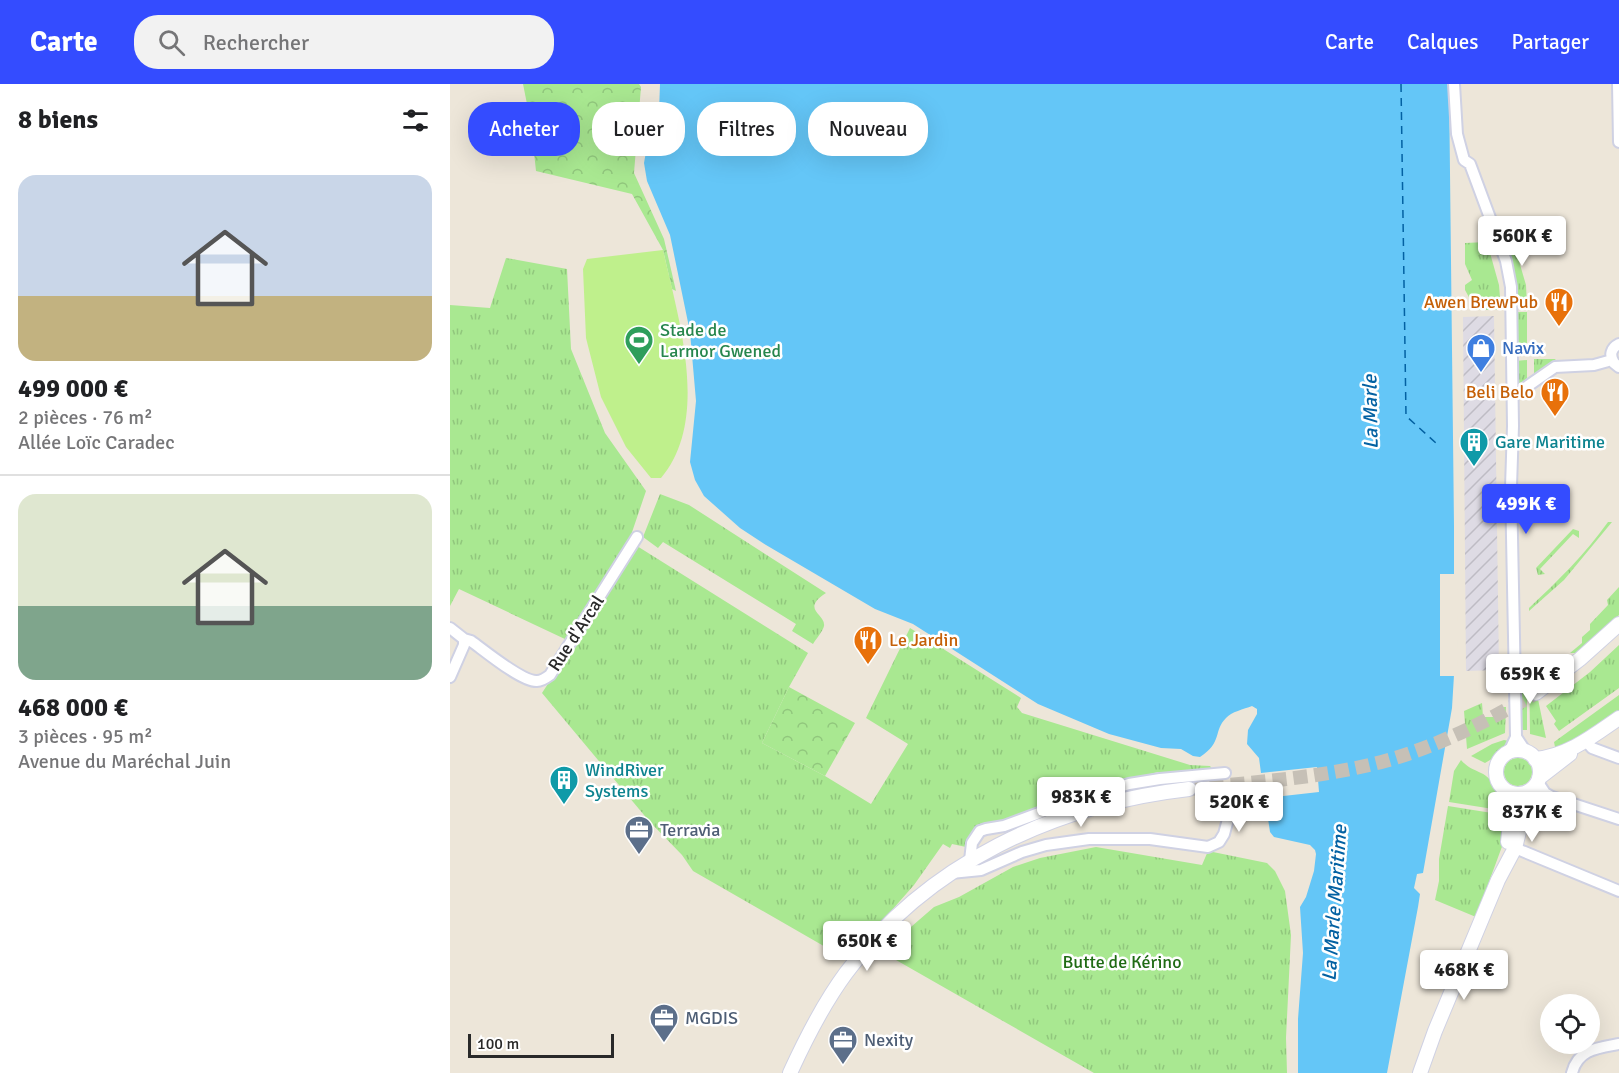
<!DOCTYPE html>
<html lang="fr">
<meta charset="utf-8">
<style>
body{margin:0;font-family:Signika,sans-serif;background:#f2f2f2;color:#202124;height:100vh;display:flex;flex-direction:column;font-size:22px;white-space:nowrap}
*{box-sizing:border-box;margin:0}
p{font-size:20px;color:#757577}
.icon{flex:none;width:33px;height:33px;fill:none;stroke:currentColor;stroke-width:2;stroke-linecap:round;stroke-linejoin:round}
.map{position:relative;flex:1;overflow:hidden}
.details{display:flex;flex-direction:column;background:#fff;width:450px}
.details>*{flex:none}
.guide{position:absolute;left:18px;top:18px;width:570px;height:54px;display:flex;gap:12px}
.fabs{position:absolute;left:1090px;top:910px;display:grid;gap:12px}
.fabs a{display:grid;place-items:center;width:60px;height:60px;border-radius:50%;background:#fff;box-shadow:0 6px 24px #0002;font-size:30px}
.scale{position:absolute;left:18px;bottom:15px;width:146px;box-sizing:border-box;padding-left:6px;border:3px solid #292929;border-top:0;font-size:16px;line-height:21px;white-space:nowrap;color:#292929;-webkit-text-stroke:4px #fff;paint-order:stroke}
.price{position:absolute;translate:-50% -51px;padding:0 14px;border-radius:6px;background:#fff;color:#222;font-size:20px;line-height:39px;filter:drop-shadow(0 2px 3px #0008)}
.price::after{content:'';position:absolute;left:50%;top:36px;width:18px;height:14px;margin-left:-9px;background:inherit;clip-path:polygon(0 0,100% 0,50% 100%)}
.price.current{background:#344cff;color:#fff}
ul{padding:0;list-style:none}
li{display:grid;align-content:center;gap:12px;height:318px;padding:0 18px}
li+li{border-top:2px solid #e0e0e0}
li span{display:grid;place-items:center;height:186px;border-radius:18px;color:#555}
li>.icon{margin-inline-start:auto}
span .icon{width:108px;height:108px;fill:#fffc;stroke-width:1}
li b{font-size:26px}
h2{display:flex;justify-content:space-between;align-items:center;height:72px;padding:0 18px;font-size:26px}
.chip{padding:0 21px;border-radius:24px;background:#fff;box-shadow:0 6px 24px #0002;font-size:21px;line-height:54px}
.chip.current{background:#344cff;color:#fff}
header{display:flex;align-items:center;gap:36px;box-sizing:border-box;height:84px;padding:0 30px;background:#344cff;color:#fff}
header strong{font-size:28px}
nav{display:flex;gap:33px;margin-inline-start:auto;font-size:21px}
.search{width:420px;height:54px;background:#f2f2f2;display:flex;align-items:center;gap:15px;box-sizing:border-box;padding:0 21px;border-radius:24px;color:#757577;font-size:22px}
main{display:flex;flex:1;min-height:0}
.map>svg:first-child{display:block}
.industrial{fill:url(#industrial-furrows)}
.grass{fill:url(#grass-tufts)}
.forest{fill:url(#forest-crowns)}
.pitch{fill:#bff08c}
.water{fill:#64c6f7}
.pier{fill:#ede6d9}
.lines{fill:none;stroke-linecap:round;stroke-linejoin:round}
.ferry{stroke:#0361a2;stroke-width:1.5;stroke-dasharray:8 6;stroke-linecap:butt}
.secondary-tunnel{stroke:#c6c0b6;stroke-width:14;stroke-dasharray:14 7;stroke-linecap:butt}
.minor-casing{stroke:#cfd1e3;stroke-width:14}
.secondary-casing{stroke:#cfd1e3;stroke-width:16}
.minor{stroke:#fff;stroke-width:10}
.secondary{stroke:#fff;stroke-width:14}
.labels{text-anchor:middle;stroke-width:5;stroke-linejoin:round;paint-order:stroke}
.food-label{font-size:18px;fill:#c56008;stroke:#fff;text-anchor:end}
.leisure-label{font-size:18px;fill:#27864d;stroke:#fff;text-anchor:start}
.shop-label{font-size:18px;fill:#366cbe;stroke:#fff;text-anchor:start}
.culture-label{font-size:18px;fill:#0d838f;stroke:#fff;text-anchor:start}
.street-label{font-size:18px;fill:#292929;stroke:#fff}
.service-label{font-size:18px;fill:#4e5e75;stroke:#fff;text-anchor:start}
.park-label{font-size:18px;fill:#206b14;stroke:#fff}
.water-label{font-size:20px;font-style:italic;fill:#0361a2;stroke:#fff}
</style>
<header>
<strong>Carte</strong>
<div class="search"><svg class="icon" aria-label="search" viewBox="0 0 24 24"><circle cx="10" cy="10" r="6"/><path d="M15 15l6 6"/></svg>Rechercher</div>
<nav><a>Carte</a><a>Calques</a><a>Partager</a></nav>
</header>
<main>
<section class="details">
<h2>8 biens<svg class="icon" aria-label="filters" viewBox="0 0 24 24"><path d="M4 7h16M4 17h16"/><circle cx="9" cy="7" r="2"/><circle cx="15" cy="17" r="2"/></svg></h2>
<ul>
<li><span style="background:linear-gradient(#c9d6e8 65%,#c2b280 0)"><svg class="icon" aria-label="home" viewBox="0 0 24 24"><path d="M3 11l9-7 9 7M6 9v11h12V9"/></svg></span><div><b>499 000 €</b><p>2 pièces · 76 m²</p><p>Allée Loïc Caradec</p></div></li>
<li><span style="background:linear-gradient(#dfe7d0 60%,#7fa58c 0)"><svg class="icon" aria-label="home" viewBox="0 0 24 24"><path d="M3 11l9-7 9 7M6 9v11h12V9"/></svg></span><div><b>468 000 €</b><p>3 pièces · 95 m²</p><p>Avenue du Maréchal Juin</p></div></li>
</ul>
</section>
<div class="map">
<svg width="1169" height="989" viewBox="0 0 1169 989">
<defs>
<pattern id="industrial-furrows" width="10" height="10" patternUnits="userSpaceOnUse" patternTransform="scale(1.5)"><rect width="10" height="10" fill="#dedbe4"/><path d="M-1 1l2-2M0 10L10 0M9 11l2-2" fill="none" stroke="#bebcc4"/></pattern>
<pattern id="grass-tufts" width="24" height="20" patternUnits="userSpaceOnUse" patternTransform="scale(1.5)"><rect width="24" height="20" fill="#a9e891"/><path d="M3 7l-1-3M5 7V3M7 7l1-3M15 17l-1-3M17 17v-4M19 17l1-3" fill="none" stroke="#91c77d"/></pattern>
<pattern id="forest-crowns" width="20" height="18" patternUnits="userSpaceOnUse" patternTransform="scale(1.5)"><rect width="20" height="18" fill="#a9e891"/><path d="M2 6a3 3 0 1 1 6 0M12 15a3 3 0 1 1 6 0" fill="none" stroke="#91c77d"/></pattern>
</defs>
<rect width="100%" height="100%" fill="#ede6d9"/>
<!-- industrial -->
<path class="industrial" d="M1044,232L1049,586L1016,587L1013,233Z"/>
<!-- grass -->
<path class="grass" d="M1037,158L1049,201L1051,226H1026L1015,206V201L1022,196L1015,180V159Z
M1055,160H1064L1076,201L1077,223H1065Z
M56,174L117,185L121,265L155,349L196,407L179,457L358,569L339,603L312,659L375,692L421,720L458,660L416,634L460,544L571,614L567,623L572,629L740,681L760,682L764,687L746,689L708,688L650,703L555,736L530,740L517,755L516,763L502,760L500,764L493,760L464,801L398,876L243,787L232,771L199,737L92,609L122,563L117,556L9,505L0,522V221L40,224Z
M1064,228H1077V271H1064Z
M1084,275H1106L1084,291Z
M1077,276V295L1065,304V277Z
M210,410L239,421L376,509C350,526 376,530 374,542C373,547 366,555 363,560L342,547L346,540L213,458L208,464L193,453Z
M1158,438H1162L1114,496L1079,527V524C1108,497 1135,470 1158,438Z
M1123,445L1129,447V454L1123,450L1090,485L1095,490L1088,491L1086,484Z
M1169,503V531L1129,569H1120L1132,559V553L1140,546V540L1158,521L1157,516Z
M1169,561V604L1109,647L1104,640L1106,637L1096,622L1140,588Z
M1077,577V646H1071L1069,579Z
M1081,581L1096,654L1080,650L1079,582Z
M1169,611V628L1106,668L1104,658Z
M1032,619L1033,633H1049V623H1056L1055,649L1017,665L1014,627Z
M1054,656L1059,657L1050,670L1035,679L1021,672L1042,660Z
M1054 688a14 14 0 1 1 28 0a14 14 0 1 1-28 0Z
M1011,676C1018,684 1023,685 1031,689C1043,694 1053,713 1057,724L1043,725L999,718L1004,687Z
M998,722L1042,729L1059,728L1057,749L1026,833L985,816L989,797V775Z
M646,763L752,781L758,767L817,779L825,787L835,807L841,851L836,954L837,989H644L432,868L484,823L509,813L563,783L590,774Z"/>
<!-- forest -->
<path class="forest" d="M73,0H189L191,3L184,89L214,155L226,207L222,205L213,166L182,110L86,87L81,40Z
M339,603L405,639L375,692L312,659Z"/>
<!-- pitch -->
<path class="pitch" d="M213,166C228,234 261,335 211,394H201L176,363L151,313L136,254L133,185L137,175Z"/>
<!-- water -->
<path class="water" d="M210,0H999L1004,442V591L1002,624L973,789L967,790L964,804L970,810L968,823L937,989H848V935L853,869L850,823L856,813L864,787L866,770L865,766L860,761L824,753L820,748L815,714L869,708L867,683L811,689L809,674L797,660L798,646L807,630V625L802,622C794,625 781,628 776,634C763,647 773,658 750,673L743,672L731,665L711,664L659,650L588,620L463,540L425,525L316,461L290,444L254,412L245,396L240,378L246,317L240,248L220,151L197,97L194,79L197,62L209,28Z"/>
<!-- pier -->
<path class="pier" d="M990,490H1008L1007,592H990Z"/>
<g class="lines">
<!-- ferry -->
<path class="ferry" d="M951,0L956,332L987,360"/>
<!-- secondary-tunnel -->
<path class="secondary-tunnel" d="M739,705C805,698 872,694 935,677C988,662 1038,637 1086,609"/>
<!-- minor casing -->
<g class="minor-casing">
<path id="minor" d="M1004,0L1007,50L1014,76L1020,80L1056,177L1061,203L1063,342L1061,403L1066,653L1059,668
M1168,0L1169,58
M1169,260C1161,264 1159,271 1164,279L1169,283
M1062,313L1105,283L1144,281L1162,276
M0,544L14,555L21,557C35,567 72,598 87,597C92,597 96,594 100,591L187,453
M0,593L14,561V555
M1066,653L1076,668
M1136,657L1142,664L1169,674
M1087,697L1095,709L1102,713L1169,735
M1065,764L1169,807
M520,776L522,759L530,747L536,745L554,742L616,719L679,700L710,695L775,689
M501,789L531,786L572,768L596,761L639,755H700L758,763L769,758L774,750L781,724
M1122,989C1128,965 1148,964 1169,960"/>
</g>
<!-- secondary casing -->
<g class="secondary-casing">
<path id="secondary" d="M1086,609L1130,575L1169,540
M1046 688a22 22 0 1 1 44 0a22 22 0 1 1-44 0Z
M1085,675C1118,672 1143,652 1169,634
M1089,694L1120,670
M1057,707L1061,730L1058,758
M340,989C356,954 373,920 396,889C477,779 606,720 739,705
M970,989L985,947L1048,796L1065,764L1071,739L1074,715L1084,703"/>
</g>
<!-- minor -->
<use href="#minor" class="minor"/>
<!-- secondary -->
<use href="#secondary" class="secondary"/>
</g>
<!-- icons -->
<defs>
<g id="restaurant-pin" transform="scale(1.5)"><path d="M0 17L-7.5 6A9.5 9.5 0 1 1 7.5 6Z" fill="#e8710a" stroke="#fff"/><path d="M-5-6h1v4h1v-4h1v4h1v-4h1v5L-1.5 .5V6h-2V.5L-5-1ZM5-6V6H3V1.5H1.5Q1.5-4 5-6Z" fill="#fff"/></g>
<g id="stadium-pin" transform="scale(1.5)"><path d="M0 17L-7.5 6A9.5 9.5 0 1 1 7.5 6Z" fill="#2e9e5b" stroke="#fff"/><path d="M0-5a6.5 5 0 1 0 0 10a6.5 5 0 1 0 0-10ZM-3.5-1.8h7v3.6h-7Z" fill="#fff"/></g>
<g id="shop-pin" transform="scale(1.5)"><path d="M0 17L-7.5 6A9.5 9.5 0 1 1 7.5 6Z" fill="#3f7fe0" stroke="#fff"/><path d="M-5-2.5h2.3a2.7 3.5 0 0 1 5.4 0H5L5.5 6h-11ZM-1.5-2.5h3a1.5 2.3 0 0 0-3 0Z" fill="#fff"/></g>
<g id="building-pin" transform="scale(1.5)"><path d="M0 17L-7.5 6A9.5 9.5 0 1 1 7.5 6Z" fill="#0f9aa8" stroke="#fff"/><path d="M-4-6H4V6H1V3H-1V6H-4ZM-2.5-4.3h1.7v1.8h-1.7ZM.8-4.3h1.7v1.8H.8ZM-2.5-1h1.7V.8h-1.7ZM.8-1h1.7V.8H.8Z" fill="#fff"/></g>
<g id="office-pin" transform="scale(1.5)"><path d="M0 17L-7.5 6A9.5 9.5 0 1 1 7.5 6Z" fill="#5c6f8a" stroke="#fff"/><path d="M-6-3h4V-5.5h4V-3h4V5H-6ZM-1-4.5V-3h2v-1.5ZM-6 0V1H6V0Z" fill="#fff"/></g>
</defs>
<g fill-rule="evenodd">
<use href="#restaurant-pin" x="1109" y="218"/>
<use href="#stadium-pin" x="189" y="256"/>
<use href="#shop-pin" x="1031" y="264"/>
<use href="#restaurant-pin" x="1105" y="308"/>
<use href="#building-pin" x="1024" y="358"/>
<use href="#restaurant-pin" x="418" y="556"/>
<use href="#building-pin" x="114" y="696"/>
<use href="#office-pin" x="189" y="746"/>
<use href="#office-pin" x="214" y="934"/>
<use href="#office-pin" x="393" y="956"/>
</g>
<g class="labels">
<!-- food labels -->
<g class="food-label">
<text x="1088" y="224">Awen BrewPub</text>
<text x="1084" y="314">Beli Belo</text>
<text x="439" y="562" text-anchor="start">Le Jardin</text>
</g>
<!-- leisure labels -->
<g class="leisure-label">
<text x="210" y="252">Stade de<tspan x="210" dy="21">Larmor Gwened</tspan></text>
</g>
<!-- shop labels -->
<g class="shop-label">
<text x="1052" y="270">Navix</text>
</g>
<!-- culture labels -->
<g class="culture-label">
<text x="1045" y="364">Gare Maritime</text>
<text x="135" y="692">WindRiver<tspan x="135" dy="21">Systems</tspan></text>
</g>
<!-- street labels -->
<g class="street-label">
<text transform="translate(126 549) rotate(-57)" y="6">Rue d'Arcal</text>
</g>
<!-- service labels -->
<g class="service-label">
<text x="210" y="752">Terravia</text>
<text x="235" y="940">MGDIS</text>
<text x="414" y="962">Nexity</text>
</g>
<!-- park labels -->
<g class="park-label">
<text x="672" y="884">Butte de Kérino</text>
</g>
<!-- water labels -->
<g class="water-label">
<text transform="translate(920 328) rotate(-91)" y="7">La Marle</text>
<text transform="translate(884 819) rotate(-86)" y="7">La Marle Maritime</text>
</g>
</g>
</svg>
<div class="fabs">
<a><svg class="icon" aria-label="locate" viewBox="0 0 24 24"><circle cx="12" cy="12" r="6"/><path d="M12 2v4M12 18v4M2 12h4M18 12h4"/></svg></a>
</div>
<div class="scale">100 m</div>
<b class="price" style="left:1072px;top:183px">560K €</b>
<b class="price current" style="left:1076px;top:451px">499K €</b>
<b class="price" style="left:1080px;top:621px">659K €</b>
<b class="price" style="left:631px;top:744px">983K €</b>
<b class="price" style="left:789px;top:749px">520K €</b>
<b class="price" style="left:1082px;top:759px">837K €</b>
<b class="price" style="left:417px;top:888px">650K €</b>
<b class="price" style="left:1014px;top:917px">468K €</b>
<div class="guide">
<a class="chip current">Acheter</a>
<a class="chip">Louer</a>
<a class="chip">Filtres</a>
<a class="chip">Nouveau</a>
</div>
</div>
</main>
